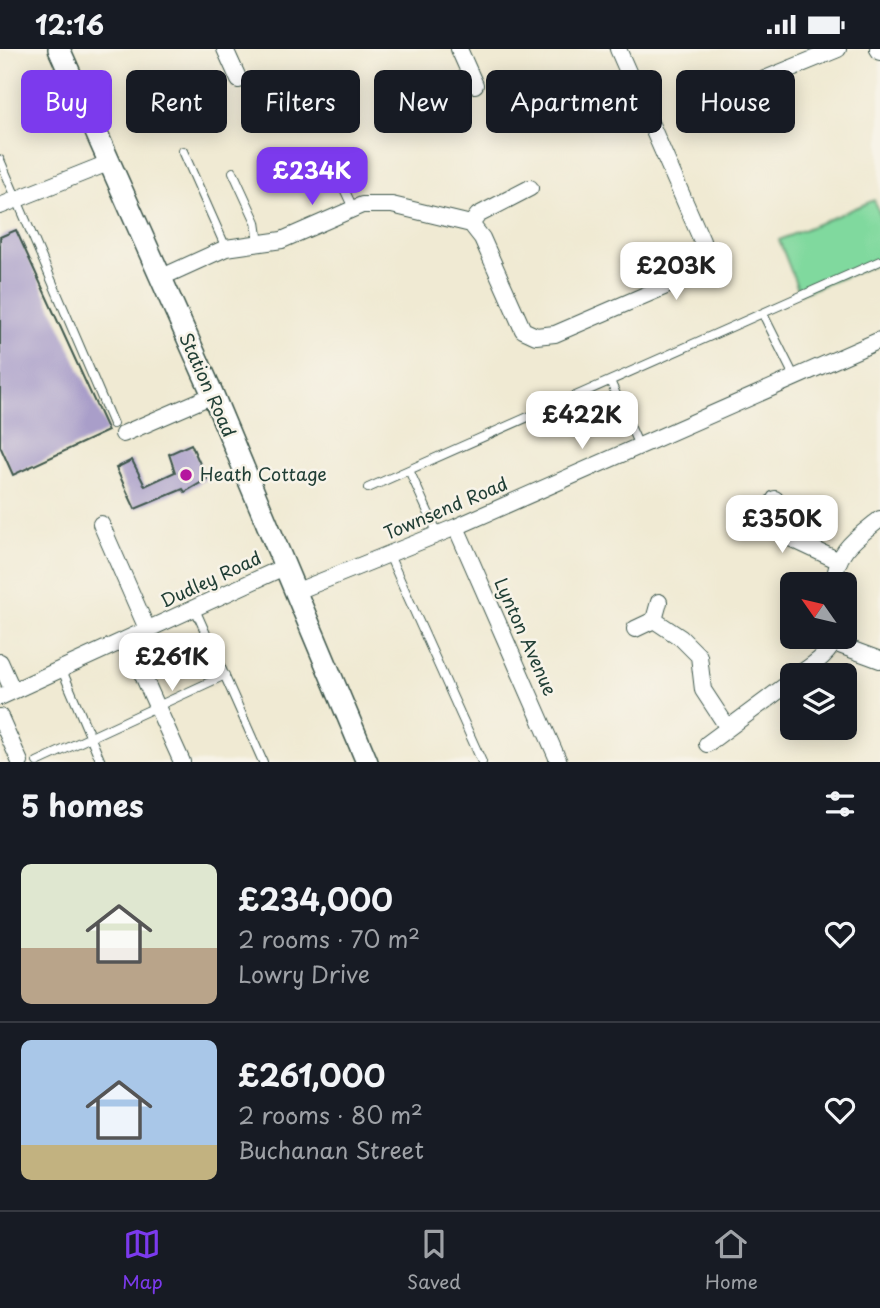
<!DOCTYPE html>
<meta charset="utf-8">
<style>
body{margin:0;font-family:"Playpen Sans",sans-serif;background:#20242c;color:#f1f3f6;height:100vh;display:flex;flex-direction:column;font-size:26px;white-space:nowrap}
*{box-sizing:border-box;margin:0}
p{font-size:23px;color:#9ea1a6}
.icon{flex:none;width:38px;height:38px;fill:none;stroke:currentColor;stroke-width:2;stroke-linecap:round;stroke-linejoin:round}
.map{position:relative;height:713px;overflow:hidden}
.side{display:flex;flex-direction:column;background:#171b24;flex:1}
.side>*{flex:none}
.top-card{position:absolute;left:21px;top:21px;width:838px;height:63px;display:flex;gap:14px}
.needle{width:46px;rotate:304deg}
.tools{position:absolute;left:780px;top:523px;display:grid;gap:14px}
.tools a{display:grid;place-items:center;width:77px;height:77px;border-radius:10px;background:#171b24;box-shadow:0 4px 18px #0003;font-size:35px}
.price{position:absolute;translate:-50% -60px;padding:0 16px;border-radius:14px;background:#fff;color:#222;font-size:23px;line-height:46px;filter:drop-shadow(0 2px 4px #0008)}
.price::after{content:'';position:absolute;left:50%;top:42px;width:21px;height:16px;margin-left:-10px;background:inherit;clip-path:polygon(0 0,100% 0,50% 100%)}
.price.current{background:#7c3aed;color:#fff}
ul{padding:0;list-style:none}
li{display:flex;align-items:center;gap:21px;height:175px;padding:0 21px}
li+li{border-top:2px solid #363941}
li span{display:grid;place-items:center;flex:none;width:196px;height:140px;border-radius:10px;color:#555}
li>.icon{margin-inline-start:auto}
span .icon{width:84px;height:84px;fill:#fffc;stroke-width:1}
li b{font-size:30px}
h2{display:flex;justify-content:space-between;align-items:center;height:84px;padding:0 21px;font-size:30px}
.tag{padding:0 24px;border-radius:10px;background:#171b24;box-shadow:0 4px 18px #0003;font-size:24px;line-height:63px}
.tag.current{background:#7c3aed;color:#fff}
.status{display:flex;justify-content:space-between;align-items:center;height:49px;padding:0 35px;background:#171b24;direction:ltr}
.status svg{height:19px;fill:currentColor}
.menu{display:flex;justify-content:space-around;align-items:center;height:98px;border-top:2px solid #363941;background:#171b24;font-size:19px;color:#9ea1a6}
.menu a{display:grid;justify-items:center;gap:4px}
.menu .current{color:#7c3aed}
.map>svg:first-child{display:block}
.green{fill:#80d99e;stroke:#508b69;stroke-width:2}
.building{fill:#a99ec9}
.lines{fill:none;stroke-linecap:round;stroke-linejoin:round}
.service-casing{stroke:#3e574c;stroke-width:10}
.minor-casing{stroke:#3e574c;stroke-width:18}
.secondary-casing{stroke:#3e574c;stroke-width:24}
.service{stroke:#fff;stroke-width:8}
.minor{stroke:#fff;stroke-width:16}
.secondary{stroke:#fff;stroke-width:21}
.poi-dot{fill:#b5179e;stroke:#f7f3e8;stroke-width:2.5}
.labels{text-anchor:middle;stroke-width:5;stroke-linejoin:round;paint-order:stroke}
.street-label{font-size:18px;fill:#1f3d34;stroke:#f7f3e8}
.poi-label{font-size:18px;fill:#1f3d34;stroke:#f7f3e8;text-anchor:start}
</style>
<div class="status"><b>12:16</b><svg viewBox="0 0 49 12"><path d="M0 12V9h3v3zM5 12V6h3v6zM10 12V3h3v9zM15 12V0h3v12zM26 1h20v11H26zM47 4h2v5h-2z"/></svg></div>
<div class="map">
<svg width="880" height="713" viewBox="0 0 880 713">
<rect width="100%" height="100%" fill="#f7f3e8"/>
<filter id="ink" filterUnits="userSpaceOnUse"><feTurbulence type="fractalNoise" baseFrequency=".0143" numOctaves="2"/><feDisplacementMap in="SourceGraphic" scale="14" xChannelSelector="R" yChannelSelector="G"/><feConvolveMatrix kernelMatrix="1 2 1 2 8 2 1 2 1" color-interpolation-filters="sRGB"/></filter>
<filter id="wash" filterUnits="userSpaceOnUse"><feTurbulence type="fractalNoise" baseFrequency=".00686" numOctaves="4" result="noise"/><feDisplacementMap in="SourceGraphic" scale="28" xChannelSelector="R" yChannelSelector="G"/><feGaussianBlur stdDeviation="1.57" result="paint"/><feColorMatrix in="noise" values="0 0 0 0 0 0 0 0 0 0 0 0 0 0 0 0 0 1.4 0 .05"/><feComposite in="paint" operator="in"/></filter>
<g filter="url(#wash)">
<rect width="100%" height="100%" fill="#f0ead3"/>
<!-- green -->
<path class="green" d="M874,151L880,166V214L800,245L779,191Z"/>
<g id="blocks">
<!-- building -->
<path class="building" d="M16,181L108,382L13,426L0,397V188Z
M191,395L207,430L185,443L183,440L135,460L116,419L132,411L145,437L175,423L169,405Z"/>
</g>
</g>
<g filter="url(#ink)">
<use href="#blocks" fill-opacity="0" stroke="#3e574c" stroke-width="2"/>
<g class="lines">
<!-- service casing -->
<g class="service-casing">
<path id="service" d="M183,102L226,199
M0,111L113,375
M233,123L256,173L259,194
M338,127L353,159
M763,265L795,329
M611,334L639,397
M409,421L438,485
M368,439L880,212
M389,506L482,713
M195,560L263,713
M62,621L101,713
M37,713L225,626"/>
</g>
<!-- minor casing -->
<g class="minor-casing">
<path id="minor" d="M225,0L239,31
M459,0L475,36
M878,0L880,3
M738,41L838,0
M0,157L108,114
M471,175L482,189L523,281L536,287L555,285L687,228C702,217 705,210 702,192L618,0
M471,175L478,166L530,139
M160,229L226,199L282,191L362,156H392L471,175
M123,385L213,346
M775,450L790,489L839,512
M101,475L148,582
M456,478L559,713
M835,536C833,503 858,488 880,470
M295,543L456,478L880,291
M654,571L659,553
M635,580L654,571L681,589L699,607L703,641L728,679
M127,591L182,713
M834,594L880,611
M0,613L13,642
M798,626C811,617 832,604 835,588
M0,648L284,518
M0,668L20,713
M707,695L793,631"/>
</g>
<!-- secondary casing -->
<g class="secondary-casing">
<path id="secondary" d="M59,0L213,346L367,713"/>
</g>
<!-- service -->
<use href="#service" class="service"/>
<!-- minor -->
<use href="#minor" class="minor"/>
<!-- secondary -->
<use href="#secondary" class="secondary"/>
</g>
</g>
<!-- markers -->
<circle class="poi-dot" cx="186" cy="426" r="7"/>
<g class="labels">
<!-- street labels -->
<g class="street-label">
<text transform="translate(207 336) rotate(66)" y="6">Station Road</text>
<text transform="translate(446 460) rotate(-23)" y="6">Townsend Road</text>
<text transform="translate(211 531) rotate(-25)" y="6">Dudley Road</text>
<text transform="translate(525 588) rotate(66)" y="6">Lynton Avenue</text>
</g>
<!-- poi labels -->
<g class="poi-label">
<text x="200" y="432">Heath Cottage</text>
</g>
</g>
</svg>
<div class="tools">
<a><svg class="needle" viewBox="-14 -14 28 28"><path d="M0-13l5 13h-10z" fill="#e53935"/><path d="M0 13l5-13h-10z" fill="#9ea1a6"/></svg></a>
<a><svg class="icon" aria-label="layers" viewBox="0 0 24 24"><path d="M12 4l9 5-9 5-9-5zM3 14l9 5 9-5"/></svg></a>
</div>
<b class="price current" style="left:312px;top:158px">£234K</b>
<b class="price" style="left:676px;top:253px">£203K</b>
<b class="price" style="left:582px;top:402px">£422K</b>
<b class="price" style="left:782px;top:506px">£350K</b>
<b class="price" style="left:172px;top:644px">£261K</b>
<div class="top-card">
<a class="tag current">Buy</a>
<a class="tag">Rent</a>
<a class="tag">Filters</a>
<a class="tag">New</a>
<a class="tag">Apartment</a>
<a class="tag">House</a>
</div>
</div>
<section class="side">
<h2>5 homes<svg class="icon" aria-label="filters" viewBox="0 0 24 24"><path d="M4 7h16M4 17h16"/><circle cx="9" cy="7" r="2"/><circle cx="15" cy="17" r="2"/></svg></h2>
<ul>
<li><span style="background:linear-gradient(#dfe7d0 60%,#b9a48a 0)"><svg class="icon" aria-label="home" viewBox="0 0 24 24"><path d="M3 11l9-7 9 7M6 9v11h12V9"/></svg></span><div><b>£234,000</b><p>2 rooms · 70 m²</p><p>Lowry Drive</p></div><svg class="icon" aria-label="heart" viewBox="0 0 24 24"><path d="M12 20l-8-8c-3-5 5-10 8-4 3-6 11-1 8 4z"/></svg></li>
<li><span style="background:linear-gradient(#a9c7e8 75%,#c2b280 0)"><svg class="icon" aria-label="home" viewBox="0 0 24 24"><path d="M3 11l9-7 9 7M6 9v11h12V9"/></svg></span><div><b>£261,000</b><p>2 rooms · 80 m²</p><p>Buchanan Street</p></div><svg class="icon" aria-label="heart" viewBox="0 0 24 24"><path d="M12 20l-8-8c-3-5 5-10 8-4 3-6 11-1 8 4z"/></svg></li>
</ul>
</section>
<nav class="menu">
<a class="current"><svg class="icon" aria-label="map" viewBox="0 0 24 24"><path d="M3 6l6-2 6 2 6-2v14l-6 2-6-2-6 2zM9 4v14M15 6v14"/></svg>Map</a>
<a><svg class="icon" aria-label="saved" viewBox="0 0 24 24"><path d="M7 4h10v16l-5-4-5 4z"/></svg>Saved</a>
<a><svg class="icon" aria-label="home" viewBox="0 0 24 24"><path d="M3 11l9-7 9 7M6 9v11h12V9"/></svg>Home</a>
</nav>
